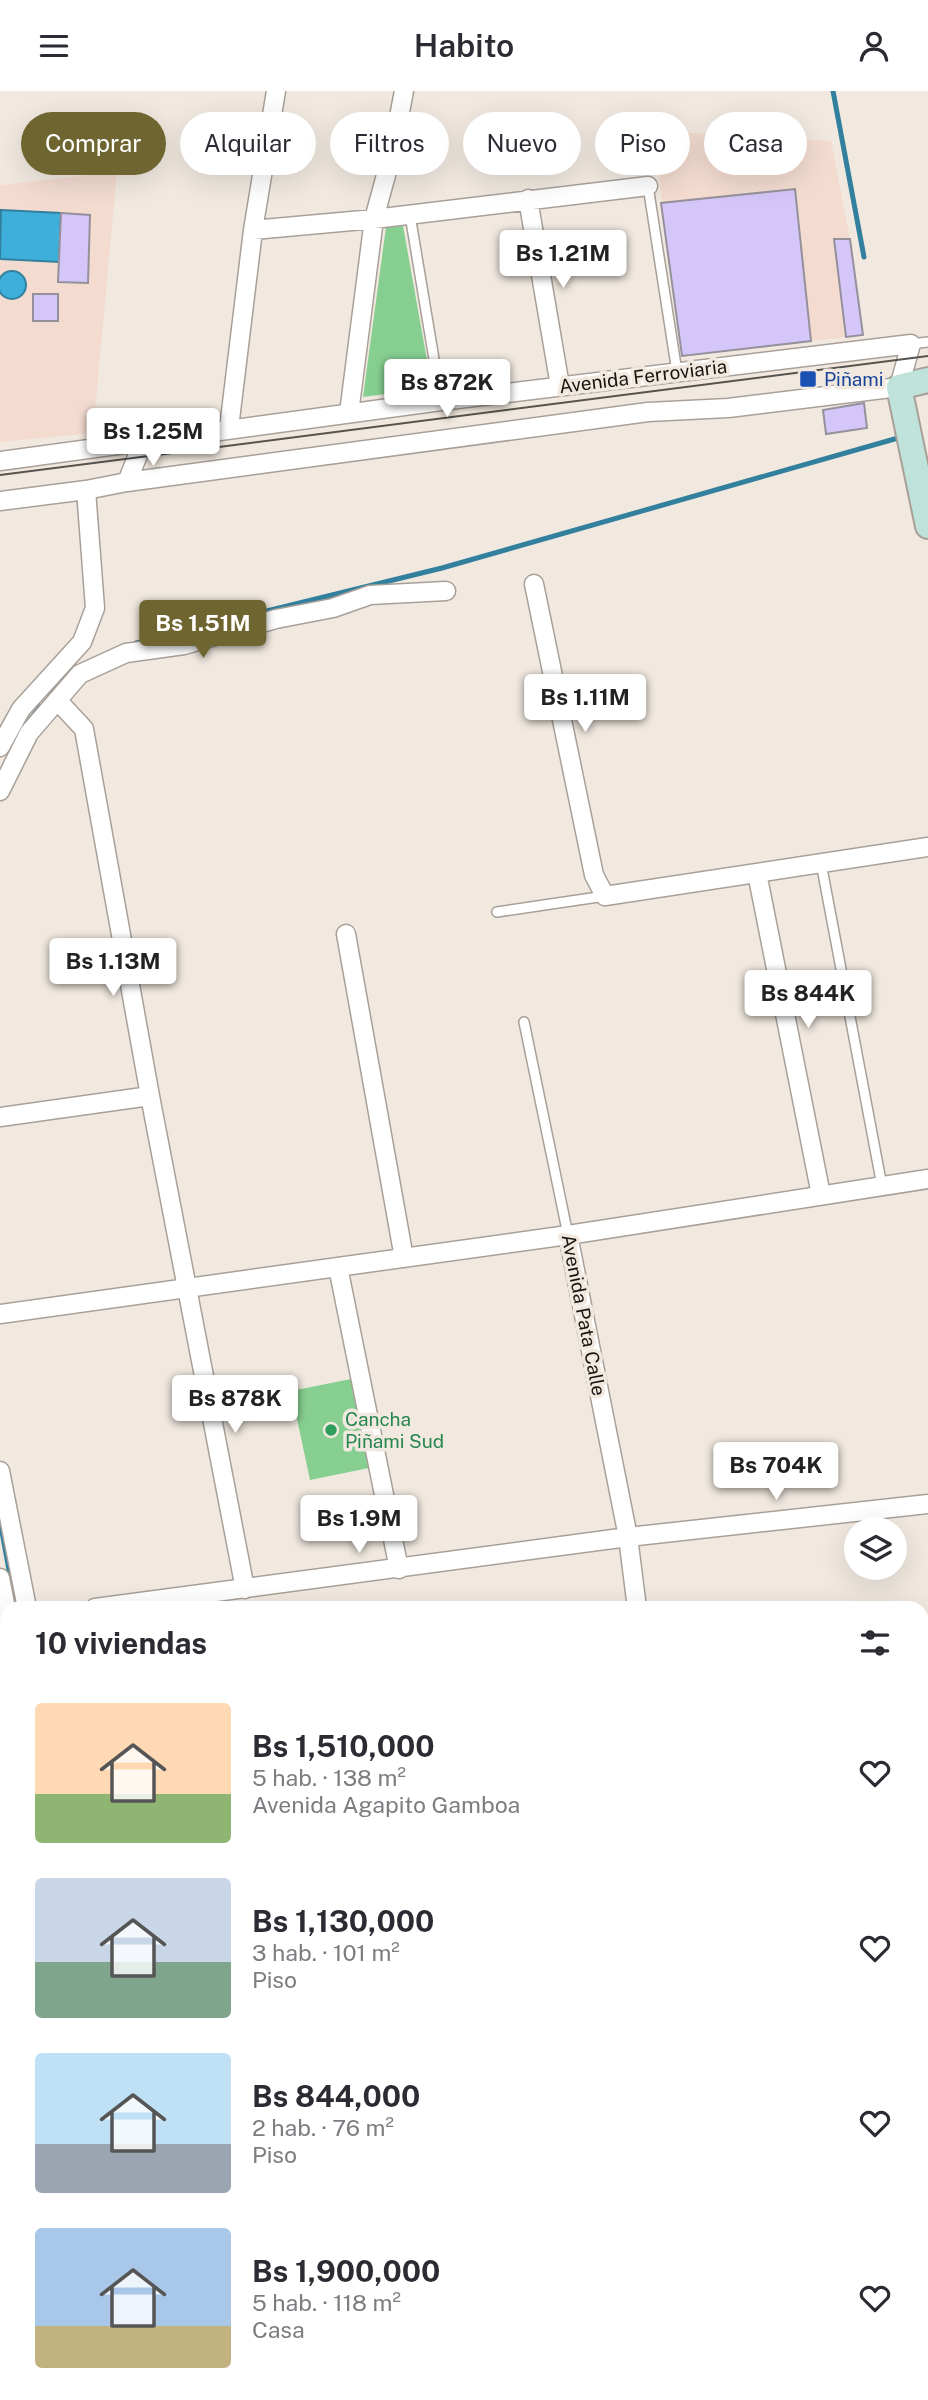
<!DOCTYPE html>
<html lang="es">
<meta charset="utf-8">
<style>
body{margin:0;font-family:"Public Sans",sans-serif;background:#f2f2f3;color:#2b2b33;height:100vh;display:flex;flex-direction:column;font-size:26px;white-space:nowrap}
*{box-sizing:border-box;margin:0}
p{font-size:23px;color:#7c7c81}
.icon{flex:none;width:38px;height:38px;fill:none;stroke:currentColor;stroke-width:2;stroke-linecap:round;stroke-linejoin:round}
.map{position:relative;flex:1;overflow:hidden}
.sheet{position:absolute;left:0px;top:1510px;width:929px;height:800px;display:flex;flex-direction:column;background:#fff;border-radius:21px 21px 0 0;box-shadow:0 7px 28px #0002}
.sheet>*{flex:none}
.hud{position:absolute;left:21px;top:21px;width:887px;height:63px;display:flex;gap:14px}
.controls{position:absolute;left:844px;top:1426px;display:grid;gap:14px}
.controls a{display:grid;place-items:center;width:63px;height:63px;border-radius:50%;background:#fff;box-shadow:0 7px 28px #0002;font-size:35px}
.price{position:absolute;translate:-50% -60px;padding:0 16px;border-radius:7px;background:#fff;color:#222;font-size:23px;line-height:46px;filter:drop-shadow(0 2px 4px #0008)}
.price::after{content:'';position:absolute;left:50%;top:42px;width:21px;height:16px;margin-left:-10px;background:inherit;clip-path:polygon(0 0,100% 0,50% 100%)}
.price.current{background:#6f6531;color:#fff}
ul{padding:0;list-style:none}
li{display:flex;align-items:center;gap:21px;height:175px;padding:0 35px}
li span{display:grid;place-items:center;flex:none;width:196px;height:140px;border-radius:7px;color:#555}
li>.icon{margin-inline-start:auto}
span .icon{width:84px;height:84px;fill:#fffc;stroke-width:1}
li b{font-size:30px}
h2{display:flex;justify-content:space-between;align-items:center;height:84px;padding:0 35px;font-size:30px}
.chip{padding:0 24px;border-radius:32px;background:#fff;box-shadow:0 7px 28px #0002;font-size:24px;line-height:63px}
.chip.current{background:#6f6531;color:#fff}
header{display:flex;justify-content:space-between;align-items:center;height:91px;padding:0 35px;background:#fff;font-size:32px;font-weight:600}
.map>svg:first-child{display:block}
.industrial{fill:#f3dbd0}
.green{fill:#87cf91}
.water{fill:#3eafda;stroke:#32809e;stroke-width:2}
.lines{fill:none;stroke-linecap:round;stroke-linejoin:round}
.stream{stroke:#32809e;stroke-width:5}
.building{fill:#d4c6f8;stroke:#94919b;stroke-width:2}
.lane-casing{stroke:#a8a098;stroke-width:12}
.street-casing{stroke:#a8a098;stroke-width:21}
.secondary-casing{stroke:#a8a098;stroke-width:28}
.primary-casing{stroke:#cccbcb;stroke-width:32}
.lane{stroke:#fff;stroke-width:9}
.street{stroke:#fff;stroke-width:18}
.secondary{stroke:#bfe2da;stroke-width:24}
.primary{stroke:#80c5b6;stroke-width:28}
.tram{stroke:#57534e;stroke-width:2}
.transit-dot{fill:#1a4fb4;stroke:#f1e9e0;stroke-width:2.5}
.leisure-dot{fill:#2e9e5b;stroke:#f1e9e0;stroke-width:2.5}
.labels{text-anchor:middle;stroke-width:7;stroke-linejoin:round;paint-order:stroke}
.street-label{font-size:19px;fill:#171411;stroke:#f1e9e0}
.transit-label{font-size:19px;fill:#164399;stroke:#f1e9e0;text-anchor:start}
.leisure-label{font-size:19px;fill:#27864d;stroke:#f1e9e0;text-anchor:start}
</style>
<header><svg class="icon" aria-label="menu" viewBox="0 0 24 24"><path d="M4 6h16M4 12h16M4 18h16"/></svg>Habito<svg class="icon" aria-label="person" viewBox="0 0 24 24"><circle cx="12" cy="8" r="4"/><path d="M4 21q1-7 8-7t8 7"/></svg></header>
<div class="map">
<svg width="928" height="2309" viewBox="0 0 928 2309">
<rect width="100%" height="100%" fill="#f1e9e0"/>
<!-- industrial -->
<path class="industrial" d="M653,40L831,50L850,148L863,244L682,265Z
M117,81L93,342L0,351V94Z
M922,1873H928V2263L926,2291L922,2292Z
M7,2232V2303H46L47,2309H0V2234Z"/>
<!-- green -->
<path class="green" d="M403,135L432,297L363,306L386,136Z
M351,1288L369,1377L310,1389L291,1300Z"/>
<!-- water -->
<path class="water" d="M1,119L61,122L59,171L0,168Z
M-2 194a14 14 0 1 1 28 0a14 14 0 1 1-28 0Z"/>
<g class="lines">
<!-- stream -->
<path class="stream" d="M833,0L864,166
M136,552L442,477L898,347L897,342
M24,636L40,616
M0,1430L16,1517
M164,2303L165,2309"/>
</g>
<!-- building -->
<path class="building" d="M795,98L811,250L682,265L661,112Z
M61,122L90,124L88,192L58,191Z
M834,148H850L863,244L846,246Z
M33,203H58V230H33Z
M864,312L867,337L826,343L823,319Z"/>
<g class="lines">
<!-- lane casing -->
<g class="lane-casing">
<path id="lane" d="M648,95L677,281
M410,124L441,310
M911,253L928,251
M821,772L882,1095
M497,821L605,805
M524,931L568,1144"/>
</g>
<!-- street casing -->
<g class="street-casing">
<path id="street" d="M528,108L560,295
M253,139L374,128L648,95
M349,322L374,128L392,62L404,0
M229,337L253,139L276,0
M0,370L441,310L911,253L899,296L728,317L648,321L127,391L86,399L0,410
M127,391L144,349
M534,493L594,784L605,805L928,756
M57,609L84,638L150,1005L245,1498
M0,656L21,618L82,551L95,517L86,399
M0,700L29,642L80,583L126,562L184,554L276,528L333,517L370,504L446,500
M757,782L821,1104
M346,843L404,1167
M0,1026L150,1005
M568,1144L628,1446L637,1517
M338,1176L399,1478
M0,1223L568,1144L928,1088
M0,1380L27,1517
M0,1487L7,1523
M95,1517L628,1446L928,1413
M155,2303L156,2309
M176,2303L178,2309
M901,2309L928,2302"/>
</g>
<!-- secondary casing -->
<g class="secondary-casing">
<path id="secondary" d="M928,289L899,296L928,435
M607,2309L608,2303
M625,2309L626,2303"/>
</g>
<!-- primary casing -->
<g class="primary-casing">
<path id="primary" d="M922,1724L928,1723
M922,1753H928
M0,1843L7,1842
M0,1874L7,1873"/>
</g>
<!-- lane -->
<use href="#lane" class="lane"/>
<!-- street -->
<use href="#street" class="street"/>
<!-- secondary -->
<use href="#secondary" class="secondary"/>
<!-- primary -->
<use href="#primary" class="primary"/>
<!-- tram -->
<path class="tram" d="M0,384L928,265"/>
</g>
<!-- markers -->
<rect class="transit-dot" x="799" y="279" width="18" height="18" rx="3.5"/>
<circle class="leisure-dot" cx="331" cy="1339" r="7"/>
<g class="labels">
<!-- street labels -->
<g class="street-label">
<text transform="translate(643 285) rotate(-7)" y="7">Avenida Ferroviaria</text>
<text transform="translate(584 1224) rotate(79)" y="7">Avenida Pata Calle</text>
</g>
<!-- transit labels -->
<g class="transit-label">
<text x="824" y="295">Piñami</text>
</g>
<!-- leisure labels -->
<g class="leisure-label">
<text x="345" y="1335">Cancha<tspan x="345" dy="22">Piñami Sud</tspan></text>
</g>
</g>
</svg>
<div class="controls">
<a><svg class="icon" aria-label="layers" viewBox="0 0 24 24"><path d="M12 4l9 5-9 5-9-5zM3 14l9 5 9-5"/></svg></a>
</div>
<b class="price" style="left:563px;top:199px">Bs 1.21M</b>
<b class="price" style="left:447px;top:328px">Bs 872K</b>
<b class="price" style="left:153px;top:377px">Bs 1.25M</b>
<b class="price current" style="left:203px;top:569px">Bs 1.51M</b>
<b class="price" style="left:585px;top:643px">Bs 1.11M</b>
<b class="price" style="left:113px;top:907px">Bs 1.13M</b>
<b class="price" style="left:808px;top:939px">Bs 844K</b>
<b class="price" style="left:235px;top:1344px">Bs 878K</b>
<b class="price" style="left:776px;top:1411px">Bs 704K</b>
<b class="price" style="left:359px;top:1464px">Bs 1.9M</b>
<div class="hud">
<a class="chip current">Comprar</a>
<a class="chip">Alquilar</a>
<a class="chip">Filtros</a>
<a class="chip">Nuevo</a>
<a class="chip">Piso</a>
<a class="chip">Casa</a>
</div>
<section class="sheet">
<h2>10 viviendas<svg class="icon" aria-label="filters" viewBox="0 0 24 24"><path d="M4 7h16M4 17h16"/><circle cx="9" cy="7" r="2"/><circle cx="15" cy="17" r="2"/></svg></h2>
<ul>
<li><span style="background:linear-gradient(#ffd9b3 65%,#8fb573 0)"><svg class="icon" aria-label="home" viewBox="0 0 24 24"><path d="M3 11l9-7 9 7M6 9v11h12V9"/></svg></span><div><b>Bs 1,510,000</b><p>5 hab. · 138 m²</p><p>Avenida Agapito Gamboa</p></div><svg class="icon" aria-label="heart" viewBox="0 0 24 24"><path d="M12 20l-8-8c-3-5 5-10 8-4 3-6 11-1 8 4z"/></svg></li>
<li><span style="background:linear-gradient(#c9d6e8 60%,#7fa58c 0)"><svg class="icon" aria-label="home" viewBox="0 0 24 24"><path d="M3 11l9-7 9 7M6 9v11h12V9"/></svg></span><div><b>Bs 1,130,000</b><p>3 hab. · 101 m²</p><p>Piso</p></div><svg class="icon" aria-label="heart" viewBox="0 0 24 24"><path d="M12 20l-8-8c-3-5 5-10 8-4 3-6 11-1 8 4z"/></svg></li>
<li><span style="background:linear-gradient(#bfe0f5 65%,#9aa5b1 0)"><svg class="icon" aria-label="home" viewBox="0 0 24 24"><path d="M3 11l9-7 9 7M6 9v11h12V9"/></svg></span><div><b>Bs 844,000</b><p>2 hab. · 76 m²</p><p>Piso</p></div><svg class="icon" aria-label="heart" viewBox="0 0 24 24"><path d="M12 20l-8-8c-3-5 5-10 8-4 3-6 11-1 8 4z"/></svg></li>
<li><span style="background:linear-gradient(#a9c7e8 70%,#c2b280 0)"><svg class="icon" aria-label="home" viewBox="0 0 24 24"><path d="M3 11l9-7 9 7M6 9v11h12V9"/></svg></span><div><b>Bs 1,900,000</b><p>5 hab. · 118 m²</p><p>Casa</p></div><svg class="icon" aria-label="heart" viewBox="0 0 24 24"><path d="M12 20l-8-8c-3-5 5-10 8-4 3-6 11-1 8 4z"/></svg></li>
</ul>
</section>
</div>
